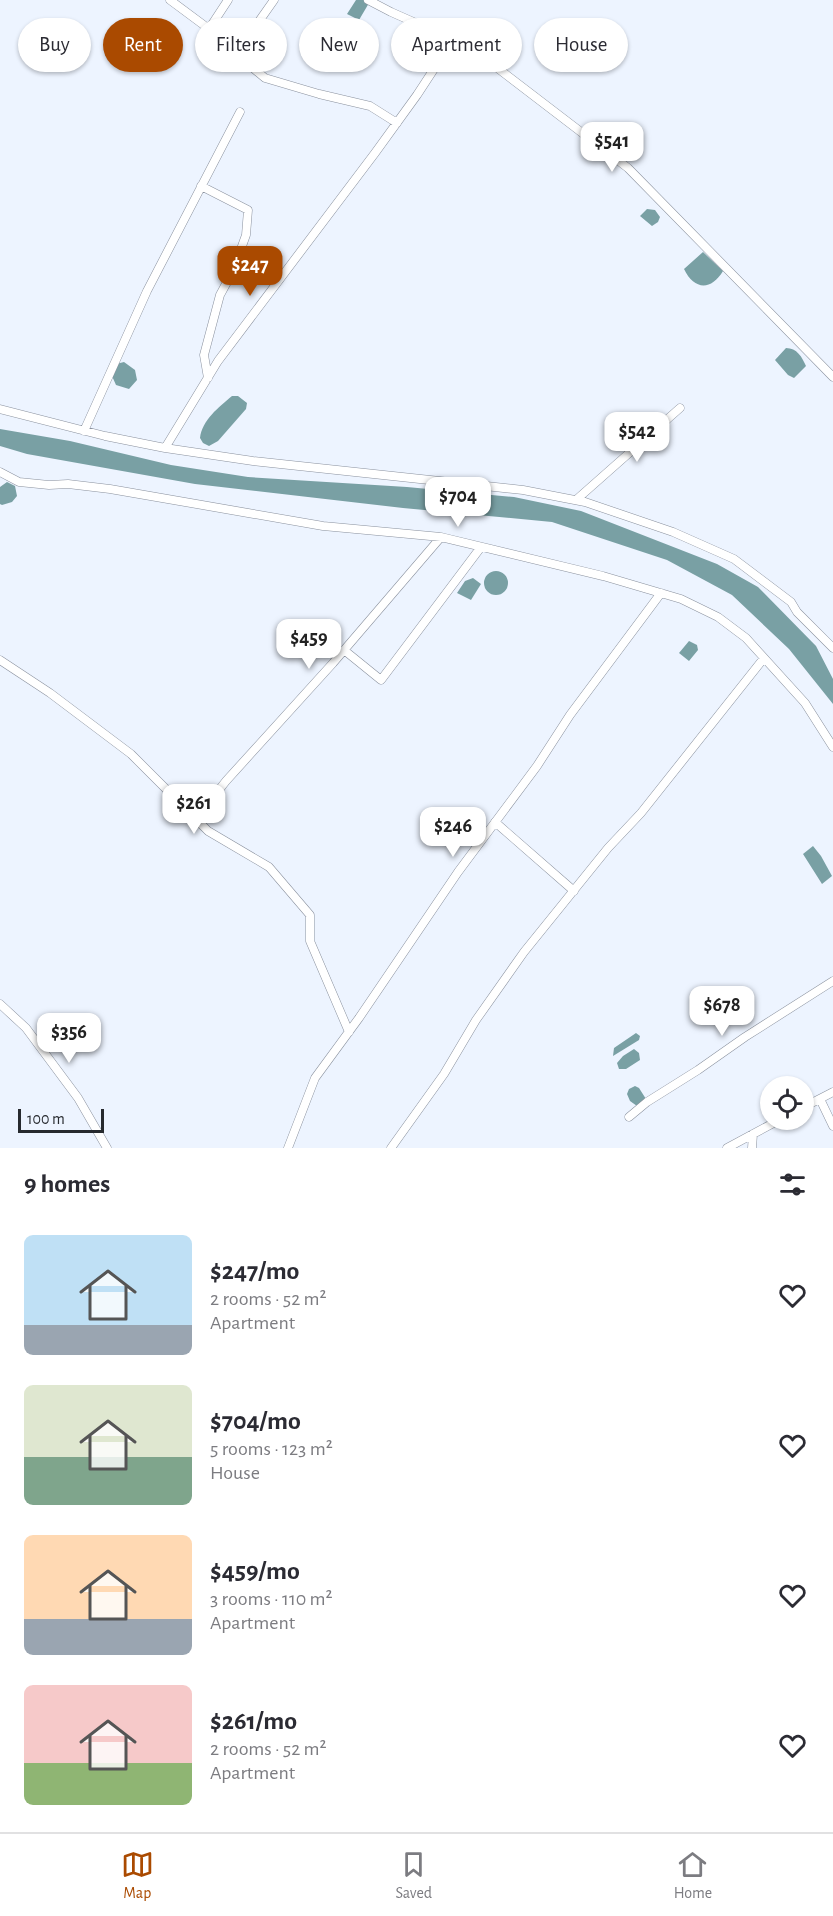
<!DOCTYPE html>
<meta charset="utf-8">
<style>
body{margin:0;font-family:"Alegreya Sans",sans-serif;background:#f7f7f7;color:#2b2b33;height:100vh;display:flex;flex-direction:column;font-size:22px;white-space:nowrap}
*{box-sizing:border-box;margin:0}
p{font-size:20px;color:#7c7c81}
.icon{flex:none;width:33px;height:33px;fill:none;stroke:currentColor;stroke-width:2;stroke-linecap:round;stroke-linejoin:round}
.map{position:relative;height:1148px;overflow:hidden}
.details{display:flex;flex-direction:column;background:#fff;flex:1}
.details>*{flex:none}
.guide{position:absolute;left:18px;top:18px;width:798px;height:54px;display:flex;gap:12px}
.buttons{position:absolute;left:760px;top:1076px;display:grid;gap:12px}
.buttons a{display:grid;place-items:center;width:54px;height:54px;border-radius:50%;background:#fff;box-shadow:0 2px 4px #0004;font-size:30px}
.scale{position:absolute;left:18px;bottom:15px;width:86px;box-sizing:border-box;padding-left:6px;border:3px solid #272a2f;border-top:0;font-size:16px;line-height:21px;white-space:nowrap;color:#272a2f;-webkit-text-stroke:4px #edf4ff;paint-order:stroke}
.price{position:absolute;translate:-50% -51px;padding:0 14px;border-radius:12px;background:#fff;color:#222;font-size:20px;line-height:39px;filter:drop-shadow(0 2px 3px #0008)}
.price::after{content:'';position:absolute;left:50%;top:36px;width:18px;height:14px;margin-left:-9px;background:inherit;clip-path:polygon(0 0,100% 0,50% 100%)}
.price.selected{background:#aa4a00;color:#fff}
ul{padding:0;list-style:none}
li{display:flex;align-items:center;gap:18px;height:150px;padding:0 24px}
li span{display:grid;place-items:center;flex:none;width:168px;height:120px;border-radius:9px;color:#555}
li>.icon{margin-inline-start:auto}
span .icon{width:72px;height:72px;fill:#fffc;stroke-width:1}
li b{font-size:26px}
h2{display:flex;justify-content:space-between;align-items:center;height:72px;padding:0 24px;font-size:26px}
.chip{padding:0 21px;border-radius:27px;background:#fff;box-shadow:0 2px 4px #0004;font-size:21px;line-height:54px}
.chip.selected{background:#aa4a00;color:#fff}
.tab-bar{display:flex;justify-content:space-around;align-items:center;height:84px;border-top:2px solid #e1e1e2;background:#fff;font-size:16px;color:#7c7c81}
.tab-bar a{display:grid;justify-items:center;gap:3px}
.tab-bar .selected{color:#aa4a00}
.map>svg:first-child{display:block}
.water{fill:#79a0a4}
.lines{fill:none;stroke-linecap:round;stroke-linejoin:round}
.minor-casing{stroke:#8a919e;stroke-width:9}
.minor{stroke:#fff;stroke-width:8}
</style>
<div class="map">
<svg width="833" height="1148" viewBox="0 0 833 1148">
<rect width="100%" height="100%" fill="#edf4ff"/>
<!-- water -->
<path class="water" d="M356,0H365L369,3L359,20L347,14Z
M647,209L655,210L660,217L658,222L652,226L640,216Z
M703,252L723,271C711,291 694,290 684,269Z
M786,348C797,348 802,357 806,366L794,378L788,375L775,360Z
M124,362L135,370L137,380L129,389L116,385L112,376L116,364Z
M232,396H238L247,403L246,409L218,441L209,446L203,443L200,438C202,420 219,407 232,396Z
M0,429L70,441L171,465L248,477L407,487L514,497L581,511L717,564L758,587L816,646L833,679V704L789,649L732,595L667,560L552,522L403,508L195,484L27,454L0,446Z
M7,482L15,486L17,496L12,502L2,505L0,504V487Z
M484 583a12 12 0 1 1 24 0a12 12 0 1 1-24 0Z
M473,578L481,584L471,600L457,593L465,581Z
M689,641L697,645L698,650L689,661L679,653Z
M813,846L821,856L832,876L822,884L803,854Z
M636,1033L640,1036L639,1040L613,1056L614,1048Z
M634,1049L639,1053L640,1060L626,1069H619L617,1063L623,1056Z
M635,1086L639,1088L646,1099L637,1106L630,1101L627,1094L629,1089Z"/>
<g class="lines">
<!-- minor casing -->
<g class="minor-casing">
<path id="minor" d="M170,0L209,29L228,0
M274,0L236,54L265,78L319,94L370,106L397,123
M368,0L391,12L470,47L628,168L833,377
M209,29L236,54
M201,186L248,210L246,235L233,271L220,295L204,355L208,378
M0,409L105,436L165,448L218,361L375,153L417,95L453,40
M84,431L147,291L240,112
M165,448L253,461L523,490L585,502L673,532L734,559L791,602L797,612L833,648
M0,472L19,482L49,485L68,484L110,489L323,526L441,537L603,576L681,599L718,617L746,638L805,703L833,747
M576,500L680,408
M344,650L381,680L481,547
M0,660L50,693L131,754L208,831L269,867L310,915V941L349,1032
M196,819L226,781L333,663L441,537
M495,822L574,891
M0,1004L26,1028L78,1098L107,1148
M820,1099L833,1126
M804,1107L833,1092
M629,1117L647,1102L698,1070L745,1037L833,981
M288,1148L315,1078L359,1018L458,872L537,766L570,715L661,593
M391,1148L444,1074L476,1020L524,952L608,848L641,813L764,658
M727,1148L781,1119
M752,1148L753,1134"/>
</g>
<!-- minor -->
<use href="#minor" class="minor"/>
</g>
</svg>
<div class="buttons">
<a><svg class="icon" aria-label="locate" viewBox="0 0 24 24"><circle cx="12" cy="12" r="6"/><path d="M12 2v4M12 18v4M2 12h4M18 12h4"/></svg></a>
</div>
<div class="scale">100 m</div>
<b class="price" style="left:612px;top:173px">$541</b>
<b class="price selected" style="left:250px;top:297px">$247</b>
<b class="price" style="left:637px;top:463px">$542</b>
<b class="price" style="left:458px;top:528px">$704</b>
<b class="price" style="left:309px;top:670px">$459</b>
<b class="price" style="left:194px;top:835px">$261</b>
<b class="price" style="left:453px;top:858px">$246</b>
<b class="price" style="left:722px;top:1037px">$678</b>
<b class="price" style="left:69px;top:1064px">$356</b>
<div class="guide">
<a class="chip">Buy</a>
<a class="chip selected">Rent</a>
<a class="chip">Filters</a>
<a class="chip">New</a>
<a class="chip">Apartment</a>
<a class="chip">House</a>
</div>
</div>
<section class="details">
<h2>9 homes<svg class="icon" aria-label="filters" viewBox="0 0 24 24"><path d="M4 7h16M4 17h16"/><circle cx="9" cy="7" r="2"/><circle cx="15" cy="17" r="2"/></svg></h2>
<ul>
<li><span style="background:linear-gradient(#bfe0f5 75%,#9aa5b1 0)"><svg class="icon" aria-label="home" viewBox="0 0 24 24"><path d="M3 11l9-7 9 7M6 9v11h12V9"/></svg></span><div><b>$247/mo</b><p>2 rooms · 52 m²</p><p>Apartment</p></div><svg class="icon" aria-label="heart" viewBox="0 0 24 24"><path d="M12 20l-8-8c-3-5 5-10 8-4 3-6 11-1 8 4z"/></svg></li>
<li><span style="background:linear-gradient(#dfe7d0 60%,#7fa58c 0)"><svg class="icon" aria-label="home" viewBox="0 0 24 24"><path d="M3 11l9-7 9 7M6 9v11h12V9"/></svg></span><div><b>$704/mo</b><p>5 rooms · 123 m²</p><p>House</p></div><svg class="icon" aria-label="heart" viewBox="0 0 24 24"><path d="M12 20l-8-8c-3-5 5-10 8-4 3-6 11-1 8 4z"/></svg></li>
<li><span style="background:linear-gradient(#ffd9b3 70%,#9aa5b1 0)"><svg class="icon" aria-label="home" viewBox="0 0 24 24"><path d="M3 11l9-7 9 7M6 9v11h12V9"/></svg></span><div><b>$459/mo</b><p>3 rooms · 110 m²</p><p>Apartment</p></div><svg class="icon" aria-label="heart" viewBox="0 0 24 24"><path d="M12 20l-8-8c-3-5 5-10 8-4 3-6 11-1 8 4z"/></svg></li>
<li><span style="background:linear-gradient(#f6c9c9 65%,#8fb573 0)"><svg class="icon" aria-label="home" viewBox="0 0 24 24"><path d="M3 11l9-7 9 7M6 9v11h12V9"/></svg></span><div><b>$261/mo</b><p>2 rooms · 52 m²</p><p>Apartment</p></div><svg class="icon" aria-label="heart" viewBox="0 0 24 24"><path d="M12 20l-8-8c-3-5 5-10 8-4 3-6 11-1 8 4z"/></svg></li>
</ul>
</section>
<nav class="tab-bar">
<a class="selected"><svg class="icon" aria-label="map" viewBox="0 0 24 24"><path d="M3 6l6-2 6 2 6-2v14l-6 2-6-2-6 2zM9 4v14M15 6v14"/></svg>Map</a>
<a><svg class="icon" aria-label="saved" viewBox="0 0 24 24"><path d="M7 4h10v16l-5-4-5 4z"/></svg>Saved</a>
<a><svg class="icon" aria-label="home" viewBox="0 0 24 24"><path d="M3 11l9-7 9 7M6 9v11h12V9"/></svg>Home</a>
</nav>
